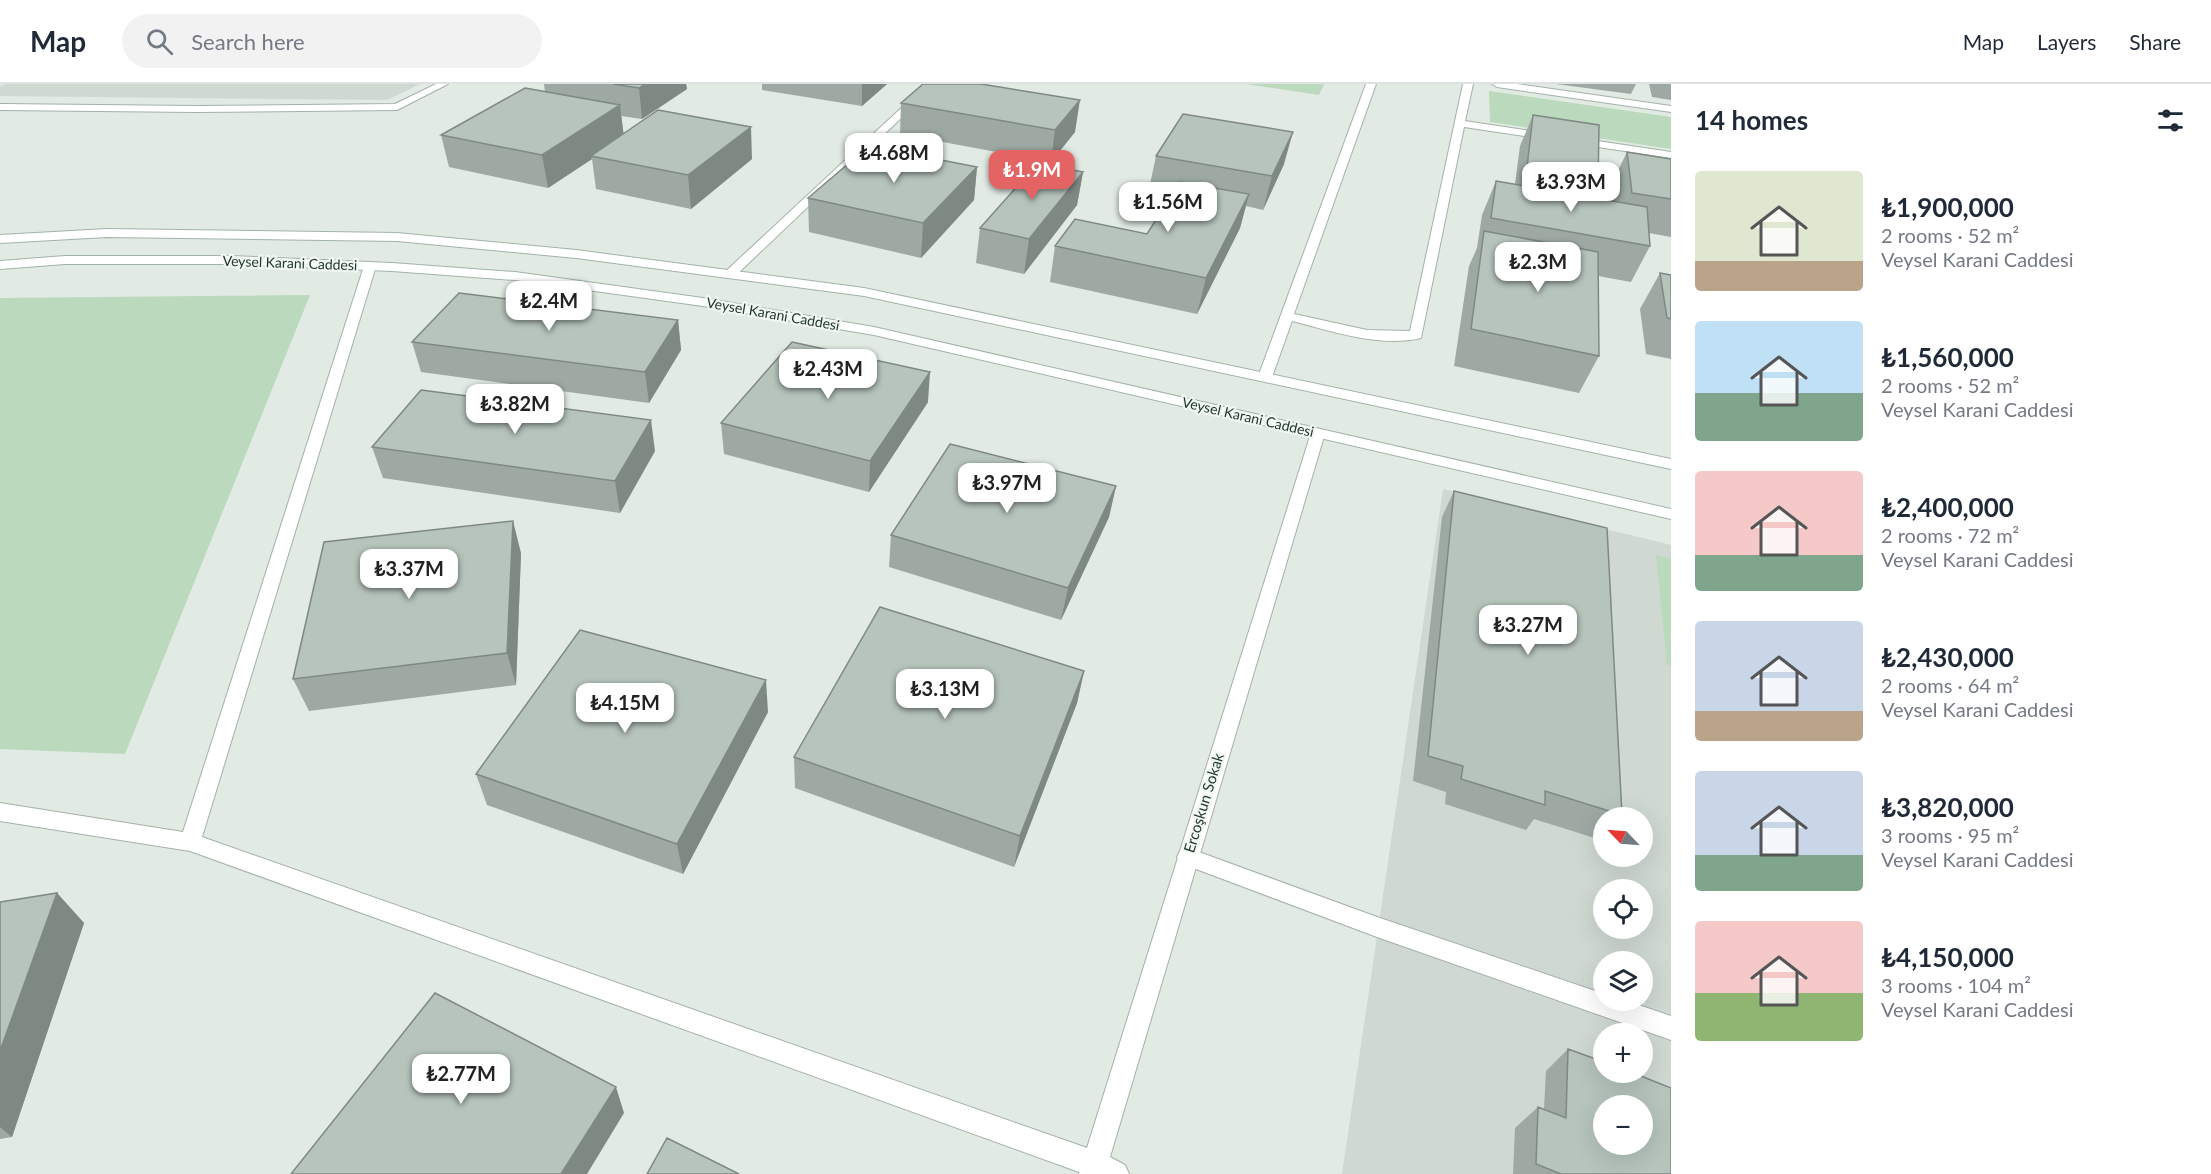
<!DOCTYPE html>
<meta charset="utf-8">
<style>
body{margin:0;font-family:Lato,sans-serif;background:#f2f2f3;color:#1f2937;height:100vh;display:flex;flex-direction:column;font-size:22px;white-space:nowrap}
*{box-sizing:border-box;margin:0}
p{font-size:20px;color:#747a83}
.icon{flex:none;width:33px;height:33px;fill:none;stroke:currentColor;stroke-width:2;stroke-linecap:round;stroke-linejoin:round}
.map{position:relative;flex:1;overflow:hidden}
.details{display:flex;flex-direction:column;background:#fff;width:540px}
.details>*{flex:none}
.needle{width:39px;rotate:295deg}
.controls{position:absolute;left:1593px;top:723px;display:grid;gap:12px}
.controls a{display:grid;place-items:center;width:60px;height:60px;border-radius:50%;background:#fff;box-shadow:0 6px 24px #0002;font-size:30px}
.price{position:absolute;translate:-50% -51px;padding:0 14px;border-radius:12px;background:#fff;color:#222;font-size:20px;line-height:39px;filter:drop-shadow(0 2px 3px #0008)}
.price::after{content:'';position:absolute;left:50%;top:36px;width:18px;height:14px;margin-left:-9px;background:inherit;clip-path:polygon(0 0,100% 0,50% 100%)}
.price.current{background:#e46464;color:#fff}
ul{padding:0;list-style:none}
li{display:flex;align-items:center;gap:18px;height:150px;padding:0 24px}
li span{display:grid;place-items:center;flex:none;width:168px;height:120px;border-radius:6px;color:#555}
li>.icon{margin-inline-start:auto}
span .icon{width:72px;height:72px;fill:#fffc;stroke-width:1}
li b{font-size:26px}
h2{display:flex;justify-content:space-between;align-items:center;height:72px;padding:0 24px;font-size:26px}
header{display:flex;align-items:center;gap:36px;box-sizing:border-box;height:84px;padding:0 30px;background:#fff;border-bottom:2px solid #e0e1e3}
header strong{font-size:28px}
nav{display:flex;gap:33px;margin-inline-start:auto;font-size:21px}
.search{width:420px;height:54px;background:#f2f2f3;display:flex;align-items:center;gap:15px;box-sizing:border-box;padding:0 21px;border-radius:33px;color:#747a83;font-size:22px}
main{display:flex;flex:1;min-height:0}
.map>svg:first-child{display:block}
.built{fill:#cfd9d2;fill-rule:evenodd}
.green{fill:#bbd9bc}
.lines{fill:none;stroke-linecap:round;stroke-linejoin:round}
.lane-casing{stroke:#a4b1a9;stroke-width:2}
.street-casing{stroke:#a4b1a9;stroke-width:2}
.secondary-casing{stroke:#a1b4a9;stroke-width:2}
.lane{fill:#fff;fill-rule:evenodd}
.street{fill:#fff;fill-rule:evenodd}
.secondary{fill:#fff;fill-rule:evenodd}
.wall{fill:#9da9a2}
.shaded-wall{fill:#7f8984}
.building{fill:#b6c4bc;stroke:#7f8984;stroke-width:1.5;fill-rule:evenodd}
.labels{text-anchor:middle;stroke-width:4.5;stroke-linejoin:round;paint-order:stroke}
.far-street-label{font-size:14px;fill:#23392d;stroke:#f1f7f2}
.street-label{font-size:15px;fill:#23392d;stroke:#f1f7f2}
</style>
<header>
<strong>Map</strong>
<div class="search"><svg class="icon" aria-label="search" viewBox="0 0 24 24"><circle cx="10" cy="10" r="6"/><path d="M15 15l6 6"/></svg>Search here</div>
<nav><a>Map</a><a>Layers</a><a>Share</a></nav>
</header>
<main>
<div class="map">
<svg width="1671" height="1090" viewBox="0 0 1671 1090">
<rect width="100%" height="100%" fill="#e1eae3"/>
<!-- built -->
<path class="built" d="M5,0H420L387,16L0,12V2Z
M1443,405L1671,461V1090H1342ZM1604,734H1642V772H1604ZM1604,806H1642V844H1604ZM1604,878H1642V916H1604ZM1604,950H1642V988H1604ZM1604,1022H1642V1060H1604Z"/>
<!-- green -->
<path class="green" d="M1246,0H1324L1319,11Z
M1489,7L1671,33V65L1490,38Z
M310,211L125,670L0,665V214Z
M1656,471L1671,475V582L1667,581Z"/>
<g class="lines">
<!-- lane casing -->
<g class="lane-casing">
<path id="lane" d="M1188,764L1377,833L1604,910V916H1624L1671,932V956L1377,853L1180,779L1177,773L1180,767Z"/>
</g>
<!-- street casing -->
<g class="street-casing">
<path id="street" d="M436,0H448L397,26L196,28L0,26V20L196,22L395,20Z
M927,0H937L734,193H726L724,190L726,187Z
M1366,0H1376L1294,230L1367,246L1410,247L1463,0H1473L1465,37L1671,68V74L1464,43L1421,254C1380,264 1332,247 1292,237L1272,293L1265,297L1260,296L1258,293Z
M1492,0H1517L1671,22V28L1497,3Z
M370,178L376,182L202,753L1087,1064L1311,349L1318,345L1323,346L1325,349L1110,1073L1125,1081L1129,1090H1079V1088L190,767L0,737V719L183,748L364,182Z"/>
</g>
<!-- secondary casing -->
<g class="secondary-casing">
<path id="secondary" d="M107,145L397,149L576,166L864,204L1671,375V385L864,212L576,174L397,157L107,153L0,159V151Z
M65,172H231L392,179L515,188L703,214L874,243L1671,425V435L874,251L703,222L515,196L392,187L231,180H65L0,185V177Z"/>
</g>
<!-- lane -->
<use href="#lane" class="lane"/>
<!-- street -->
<use href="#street" class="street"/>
<!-- secondary -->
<use href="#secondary" class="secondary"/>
</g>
<!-- wall -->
<path class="wall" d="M544,0H686L687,5L642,35L621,32L623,50L752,75L691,125L596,105L592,75L548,104L449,83L441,51L545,8Z
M762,0H887L862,22L762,6Z
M1556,0H1636L1631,10Z
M1649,0H1671V16L1652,13Z
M901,19L1075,48L1051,78L900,50Z
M1533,31L1598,104L1594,114L1612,117L1611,101L1627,68L1671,75V153L1649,149L1650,162L1631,198L1598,192L1599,272L1579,309L1454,282L1469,182L1477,164L1482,131L1496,97L1515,100L1520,62Z
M1156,72L1284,80L1263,126L1246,122L1240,144L1197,230L1050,198L1055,162L1147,150L1173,109L1149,105Z
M977,83L974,116L921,174L809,148L808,114Z
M1083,88L1077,121L1024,190L976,179L980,144Z
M1660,189L1671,191V275L1646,270L1640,225Z
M678,236L681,266L649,319L421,288L412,258Z
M928,318L869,408L724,370L721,339Z
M372,363L655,367L620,429L383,394Z
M1116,402L1109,433L1061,536L889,483L891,451Z
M1454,407L1622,731L1620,734H1604V753L1601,756L1534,735L1526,746L1445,720L1446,708L1413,697L1442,433Z
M521,469L516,601L309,627L293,595Z
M1084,587L1077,619L1014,783L795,704L794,673Z
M768,628L683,790L487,721L476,690Z
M57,809L84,839L12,1053L0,1055V818Z
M1568,965L1671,1090H1513L1515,1044L1538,1023L1544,1025L1546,987Z"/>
<!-- shaded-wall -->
<path class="shaded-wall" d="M645,0H686L687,5L642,35L639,4Z
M862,0H887L862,22Z
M1080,16L1075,48L1051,78L1055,46Z
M620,21L624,53L591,72L592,75L548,104L542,71Z
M751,43L752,75L691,125L688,91Z
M1293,48L1284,80L1263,126L1272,92Z
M977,83L974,116L921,174L923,139Z
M1083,88L1077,121L1024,190L1029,155Z
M1249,110L1240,144L1197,230L1206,194Z
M678,236L681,266L649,319L645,288Z
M930,288L928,318L869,408L870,377Z
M651,336L655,367L620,429L615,397Z
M1116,402L1109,433L1061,536L1068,504Z
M513,437L521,469L516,601L507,569Z
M1084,587L1077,619L1014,783L1020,752Z
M766,596L768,628L683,790L677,760Z
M57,809L84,839L12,1053L0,1043V967Z
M616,1003L624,1029L587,1090H561Z"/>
<!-- building -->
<path class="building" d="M613,0H645L639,4Z
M923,0H981L1080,16L1055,46L901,19Z
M525,4L620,21L542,71L441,51Z
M658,26L751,43L688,91L591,72Z
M1183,30L1293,48L1272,92L1156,72Z
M1533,31L1599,41L1598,104L1526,92Z
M869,62L977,83L923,139L808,114Z
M1627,68L1671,75V115L1632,109Z
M1038,79L1083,88L1029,155L980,144Z
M1496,97L1647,123L1650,162L1491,134Z
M1180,98L1249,110L1206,194L1055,162L1075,135L1147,150Z
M1484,147L1598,168L1599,272L1471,245Z
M1660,189L1671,191V235L1667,234Z
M459,209L678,236L645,288L412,258Z
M792,258L930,288L870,377L721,339Z
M421,306L651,336L615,397L372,363Z
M950,360L1116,402L1068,504L891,451Z
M1454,407L1607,444L1622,731L1545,707V721L1461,695L1463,682L1428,672Z
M513,437L507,569L293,595L324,458Z
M880,523L1084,587L1020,752L794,673Z
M580,546L766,596L677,760L476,690Z
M57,809L0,967V818Z
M435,909L616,1003L561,1090H291Z
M1568,965L1604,978V988H1631L1671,1004V1090H1561L1536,1080L1538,1023L1566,1034ZM1604,1022H1642V1060H1604Z
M667,1054L739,1090H647Z"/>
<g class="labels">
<!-- far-street labels -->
<g class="far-street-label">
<text transform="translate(290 179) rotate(2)" y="5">Veysel Karani Caddesi</text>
<text transform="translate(773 230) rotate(10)" y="5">Veysel Karani Caddesi</text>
<text transform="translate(1248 333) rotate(13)" y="5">Veysel Karani Caddesi</text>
</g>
<!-- street labels -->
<g class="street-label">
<text transform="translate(1204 719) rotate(-73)" y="5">Ercoşkun Sokak</text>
</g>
</g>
</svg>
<div class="controls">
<a><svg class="needle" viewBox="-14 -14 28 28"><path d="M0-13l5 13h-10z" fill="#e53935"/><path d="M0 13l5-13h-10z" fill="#747a83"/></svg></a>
<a><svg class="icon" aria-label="locate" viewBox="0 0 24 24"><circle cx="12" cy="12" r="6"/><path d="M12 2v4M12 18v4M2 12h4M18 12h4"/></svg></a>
<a><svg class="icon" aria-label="layers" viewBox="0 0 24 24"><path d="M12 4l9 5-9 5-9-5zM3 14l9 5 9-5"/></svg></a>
<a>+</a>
<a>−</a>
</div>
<b class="price" style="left:894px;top:100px">₺4.68M</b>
<b class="price current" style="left:1032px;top:117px">₺1.9M</b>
<b class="price" style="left:1571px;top:129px">₺3.93M</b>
<b class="price" style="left:1168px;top:149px">₺1.56M</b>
<b class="price" style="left:1538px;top:209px">₺2.3M</b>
<b class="price" style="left:549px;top:248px">₺2.4M</b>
<b class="price" style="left:828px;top:316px">₺2.43M</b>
<b class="price" style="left:515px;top:351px">₺3.82M</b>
<b class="price" style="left:1007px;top:430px">₺3.97M</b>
<b class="price" style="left:409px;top:516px">₺3.37M</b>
<b class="price" style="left:1528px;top:572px">₺3.27M</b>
<b class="price" style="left:945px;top:636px">₺3.13M</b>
<b class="price" style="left:625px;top:650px">₺4.15M</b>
<b class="price" style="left:461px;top:1021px">₺2.77M</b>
</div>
<section class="details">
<h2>14 homes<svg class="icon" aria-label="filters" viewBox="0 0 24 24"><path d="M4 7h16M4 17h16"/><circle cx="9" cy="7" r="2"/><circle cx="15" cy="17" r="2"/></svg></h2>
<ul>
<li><span style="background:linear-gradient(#dfe7d0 75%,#b9a48a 0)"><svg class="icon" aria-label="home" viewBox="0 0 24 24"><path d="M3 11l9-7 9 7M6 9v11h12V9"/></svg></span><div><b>₺1,900,000</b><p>2 rooms · 52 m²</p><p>Veysel Karani Caddesi</p></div></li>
<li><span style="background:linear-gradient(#bfe0f5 60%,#7fa58c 0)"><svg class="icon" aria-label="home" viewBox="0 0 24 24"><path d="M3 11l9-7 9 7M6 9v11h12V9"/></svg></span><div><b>₺1,560,000</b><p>2 rooms · 52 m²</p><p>Veysel Karani Caddesi</p></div></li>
<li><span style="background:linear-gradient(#f6c9c9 70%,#7fa58c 0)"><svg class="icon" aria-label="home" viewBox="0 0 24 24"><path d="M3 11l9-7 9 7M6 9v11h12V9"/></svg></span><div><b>₺2,400,000</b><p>2 rooms · 72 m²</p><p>Veysel Karani Caddesi</p></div></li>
<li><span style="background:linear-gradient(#c9d6e8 75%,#b9a48a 0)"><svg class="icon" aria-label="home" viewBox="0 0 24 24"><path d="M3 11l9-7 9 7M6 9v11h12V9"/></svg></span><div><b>₺2,430,000</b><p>2 rooms · 64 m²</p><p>Veysel Karani Caddesi</p></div></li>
<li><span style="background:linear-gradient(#c9d6e8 70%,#7fa58c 0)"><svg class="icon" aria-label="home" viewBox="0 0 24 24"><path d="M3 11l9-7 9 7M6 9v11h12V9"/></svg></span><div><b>₺3,820,000</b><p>3 rooms · 95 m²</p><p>Veysel Karani Caddesi</p></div></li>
<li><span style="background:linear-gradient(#f6c9c9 60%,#8fb573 0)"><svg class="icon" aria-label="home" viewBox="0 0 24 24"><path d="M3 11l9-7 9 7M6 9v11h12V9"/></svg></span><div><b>₺4,150,000</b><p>3 rooms · 104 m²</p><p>Veysel Karani Caddesi</p></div></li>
</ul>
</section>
</main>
